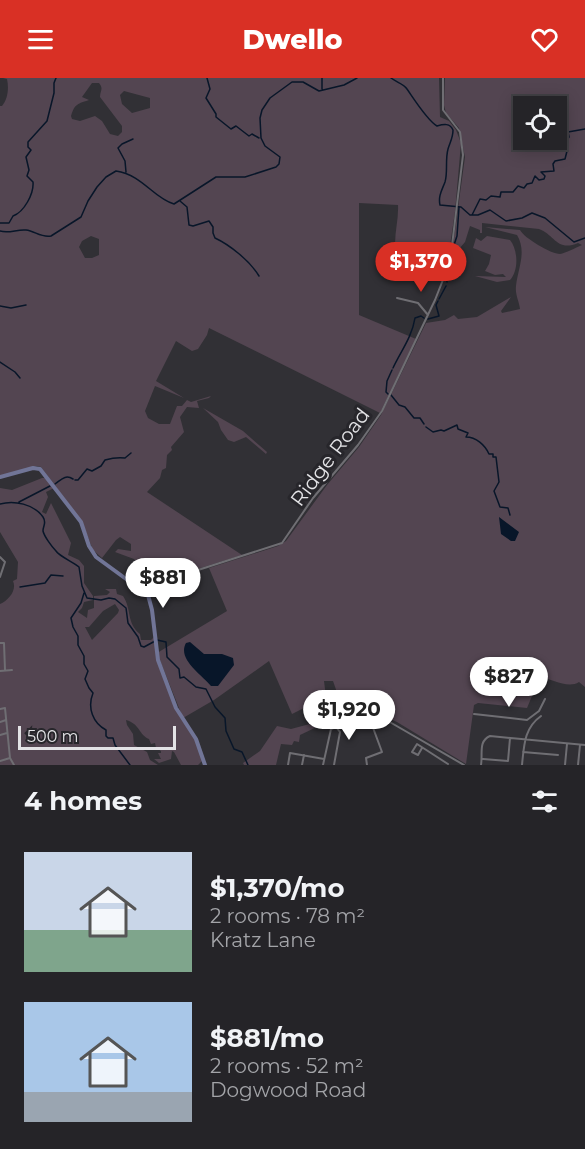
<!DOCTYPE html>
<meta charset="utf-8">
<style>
body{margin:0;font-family:Montserrat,sans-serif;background:#2d2c30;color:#f1f3f6;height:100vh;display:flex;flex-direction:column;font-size:22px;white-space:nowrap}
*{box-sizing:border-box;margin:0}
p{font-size:20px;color:#a3a4a8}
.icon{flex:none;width:33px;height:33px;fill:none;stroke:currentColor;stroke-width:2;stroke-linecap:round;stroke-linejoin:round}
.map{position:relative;height:687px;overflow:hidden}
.side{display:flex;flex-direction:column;background:#252428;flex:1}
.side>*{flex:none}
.tools{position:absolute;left:513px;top:18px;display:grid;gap:12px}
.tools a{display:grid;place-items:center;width:54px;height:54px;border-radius:0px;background:#252428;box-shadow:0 3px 15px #0003,0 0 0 2px #424145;font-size:30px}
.scale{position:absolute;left:18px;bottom:15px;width:158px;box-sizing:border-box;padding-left:6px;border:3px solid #e3e3e6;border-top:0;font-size:16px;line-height:21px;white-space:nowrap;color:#e3e3e6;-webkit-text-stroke:4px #27262b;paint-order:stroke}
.price{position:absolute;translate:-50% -51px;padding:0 14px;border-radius:21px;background:#fff;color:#222;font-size:20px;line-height:39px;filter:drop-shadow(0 2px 3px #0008)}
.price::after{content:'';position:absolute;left:50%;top:36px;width:18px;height:14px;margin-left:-9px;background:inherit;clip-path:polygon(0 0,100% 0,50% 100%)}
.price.selected{background:#d93025;color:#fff}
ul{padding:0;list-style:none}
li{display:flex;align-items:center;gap:18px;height:150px;padding:0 24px}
li span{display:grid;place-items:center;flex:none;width:168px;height:120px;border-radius:0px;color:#555}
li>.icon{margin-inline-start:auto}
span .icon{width:72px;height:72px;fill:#fffc;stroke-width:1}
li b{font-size:26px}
h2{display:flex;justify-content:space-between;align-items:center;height:72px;padding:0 24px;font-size:26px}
header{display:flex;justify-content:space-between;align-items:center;height:78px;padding:0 24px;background:#d93025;color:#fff;font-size:27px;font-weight:800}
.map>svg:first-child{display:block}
.green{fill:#534551;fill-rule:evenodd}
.water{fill:#081629}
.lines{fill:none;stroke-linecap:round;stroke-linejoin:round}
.stream{stroke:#081629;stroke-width:1.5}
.street{stroke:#6f6e73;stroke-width:2}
.secondary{stroke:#717597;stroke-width:4}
.labels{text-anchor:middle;stroke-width:6;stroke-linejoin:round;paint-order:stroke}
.street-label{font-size:20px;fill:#e3e3e6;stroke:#27262b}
</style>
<header><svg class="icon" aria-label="menu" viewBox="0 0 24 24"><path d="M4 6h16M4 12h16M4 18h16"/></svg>Dwello<svg class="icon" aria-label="heart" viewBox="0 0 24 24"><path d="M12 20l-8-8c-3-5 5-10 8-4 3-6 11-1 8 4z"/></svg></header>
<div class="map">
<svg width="585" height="687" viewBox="0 0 585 687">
<rect width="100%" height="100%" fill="#313035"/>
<!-- green -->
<path class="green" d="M3,0H439L440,39L449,43L456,52L461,65L455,134L448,181L439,185L427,198H421L418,193L429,186L426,175L410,166H404L398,182C391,163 399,146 398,127L359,125V237L416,261L380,335L209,250L207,257L198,271L192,273L176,263L156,303L184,320L155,308L145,333L148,340L159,346H170L177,328H182L187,322L191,324L211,318L209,320L197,323L199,330L187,329L180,339L184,354L171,369L172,372L167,377L166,390L162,392L160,400L147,414L242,477L172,499C166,493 161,485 153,489L151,493L143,494L134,481L115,474L118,471L131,473V466L120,459L116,462L102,480L93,472L82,444L41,389L37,388L0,398V28H2C8,21 9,10 7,1ZM92,5H99C104,11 100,13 100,19L122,48V54L118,58L110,56L102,43L95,38L80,43L72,41L71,38C75,25 78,26 89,22L82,19ZM124,13L150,20V30L132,35L122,26L120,17ZM91,158L99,161V177L92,180H85L79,169L82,163Z
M445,0H585V609L579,604C568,611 552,601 540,599L527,630L478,625L474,627L466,686L397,644L361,628L300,657L299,664L294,663L292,667L281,666L276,687H244L243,685L260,673L277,648L291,651L332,640L345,631L340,623L333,603H324L326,619L292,636L269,583L214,622L183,640L157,575L227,533L209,490L278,468L286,463L327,407L359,369L381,337L426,245L445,242L454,237L458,241L477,239L511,219L501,233L502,235L520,231C519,223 515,217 516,208C518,190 527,174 517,157L485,149L520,152C524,160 551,176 560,176C566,175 575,170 582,167L578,165C557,174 555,157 539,151L482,145V155H480V152L470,148L465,164L459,171L457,183L450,189L465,79L459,50L446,35L444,27ZM524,28H556V62H524Z
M487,158L510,162C518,172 519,192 510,202L497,204L475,198L506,199L503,196L495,197L485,193L489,186L491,177L473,170L476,160L481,163Z
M203,330L243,353L267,374L266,376L246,359L234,364L228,362L221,352L218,344Z
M42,400H45L54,410L46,414L48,419L42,434L46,436L51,425L71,465L68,477L79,482L84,488V505L93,518V522L84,524L82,530L78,534L87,540L88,532L94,530V518L107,517L110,514L105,511H116L117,516L123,518C132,531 126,545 140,556L141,562H151L154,559L157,583L177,633L194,658L203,682L198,687H181L174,674L172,673L171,681L159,685L154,681H161L158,675H161V673L156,670L155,665L151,666L149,661C139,657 140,646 126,642L127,647L133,656L134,667L147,674L150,682L158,687H0V526C9,522 17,512 13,503L17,501L18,484L0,454V410L12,412ZM115,526L119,532L118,535L92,562L85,549H89L103,533Z"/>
<!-- water -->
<path class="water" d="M499,439L519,454L515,463H511L501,456Z
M190,564L204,576H222L233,580L234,587L218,608H211C201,596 177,581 186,565Z"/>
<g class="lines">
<!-- stream -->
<path class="stream" d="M207,0L210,11L206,20L216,36V39L231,51L236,48L249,58L252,56L259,60
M391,0C396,4 404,6 407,11C414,21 427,42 437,48C444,46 450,45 453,52C453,60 450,64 448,71C445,82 448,94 445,104C442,112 438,118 440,127L461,129L470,137H478L490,132L506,143L522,140L532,135L545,140L574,164L585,160
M322,11V0
M126,94L125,83L118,70L122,66L133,61
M180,123L187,129L189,147L193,148L209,143L213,149V155L215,160C230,167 250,183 259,198
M472,137L480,121L486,122L491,118L500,119L501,114H513L518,108L524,110L527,106L532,105L535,98L539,102L544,101L545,98L541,94L554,93L553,86L555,83L565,81L568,69L565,65L569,59L568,54L585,51
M0,145H9L13,138C24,134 34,116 33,104L27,98L29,92L26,79L31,72L28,69V64L47,43L54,15V5L56,0
M0,153C9,156 17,151 26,152C35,153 41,160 51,158L81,139L88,123L97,109L106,99L116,93C143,97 153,120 174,126L216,99H245L276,89L279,86L280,79L265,68L261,60L260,40L262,32L270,20L292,4H303L319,13L344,7L357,0
M451,189L453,174L457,172L454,167L457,158L459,129
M447,204L446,198L450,191
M439,221L446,208
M0,228L11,230L26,227
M428,241L439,238L436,227L438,223
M0,284L15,294L20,300
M393,290C401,273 412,259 415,240L421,238L424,240
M388,316L386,314L387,303L392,292
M391,317L399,327L405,329L414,340H420L424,346
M426,349L433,354L441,352L444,353L457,347L458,351L468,355L466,359C476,359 485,367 489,376H493V379H496L499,404L494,413L500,429L508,430L510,437
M75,402H78L87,391L92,393L101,388L105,382C112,380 118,379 125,380L131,375
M55,406C61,402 65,396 73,401
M19,424L50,408
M0,426C14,422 34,426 43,439C47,445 43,447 43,453C44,458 52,469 56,473C59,478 73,484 79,489L82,508L87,520L101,522L109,520L115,521L126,530L128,545L138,559L141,568L144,569L157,562L166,564L167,579L179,591L180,600L184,599L196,609L206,611L215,629L225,640L226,653L234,671L242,674L248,687
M20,509L45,505L51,497L63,498
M84,515L81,525L71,540L73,549L78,558V567L84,578V586L88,593L85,601L89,610L93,615C87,630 93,645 106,652V658L108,660H113L115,667L130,687"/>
<!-- street -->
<path class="street" d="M397,220L418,225L428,237
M0,479L5,484L0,499
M144,512L170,501L282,465L313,420L358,367L382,333L435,222L450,184L463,77L460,54L443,32V0
M0,565H4L5,592
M0,593L12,592
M0,631L5,630L10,680L0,683
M361,631L388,643L464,687
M474,636L527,642L539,633L545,621
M0,644L6,642
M0,657L7,655
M422,670L418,677L412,674L417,666L448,686
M523,674L558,677
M10,680L14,687
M483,681L508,683L510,660
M288,687L290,675L324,681
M302,687L304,677
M323,687L331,651L336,649L341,641L358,640L364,632
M334,687L340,654L336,649
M367,687L366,680L382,674L372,647L375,637
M481,687C483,676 478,663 490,658L585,667
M522,687C524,668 524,650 541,638
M565,687L567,666
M578,687L580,667"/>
<!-- secondary -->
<path class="secondary" d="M0,399L33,390L40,391L81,444L89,468L96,479L148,517L152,532L158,582L176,630L196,661L205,687"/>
</g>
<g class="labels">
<!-- street labels -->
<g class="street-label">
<text transform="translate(330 379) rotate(-53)" y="7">Ridge Road</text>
</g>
</g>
</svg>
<div class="tools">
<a><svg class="icon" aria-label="locate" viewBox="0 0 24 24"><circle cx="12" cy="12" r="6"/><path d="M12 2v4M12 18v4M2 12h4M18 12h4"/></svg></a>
</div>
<div class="scale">500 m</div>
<b class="price selected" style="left:421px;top:215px">$1,370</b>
<b class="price" style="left:163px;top:531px">$881</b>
<b class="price" style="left:509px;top:630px">$827</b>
<b class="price" style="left:349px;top:663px">$1,920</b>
</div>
<section class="side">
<h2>4 homes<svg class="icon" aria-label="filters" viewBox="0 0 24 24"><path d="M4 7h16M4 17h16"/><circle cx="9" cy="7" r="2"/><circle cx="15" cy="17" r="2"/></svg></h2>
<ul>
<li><span style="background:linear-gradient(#c9d6e8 65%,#7fa58c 0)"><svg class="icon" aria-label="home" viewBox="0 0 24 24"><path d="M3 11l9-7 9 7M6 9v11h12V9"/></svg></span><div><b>$1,370/mo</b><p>2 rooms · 78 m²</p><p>Kratz Lane</p></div></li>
<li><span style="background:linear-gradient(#a9c7e8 75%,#9aa5b1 0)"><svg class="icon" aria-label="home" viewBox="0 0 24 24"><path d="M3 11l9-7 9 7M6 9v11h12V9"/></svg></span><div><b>$881/mo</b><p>2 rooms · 52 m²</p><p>Dogwood Road</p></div></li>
</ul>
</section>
